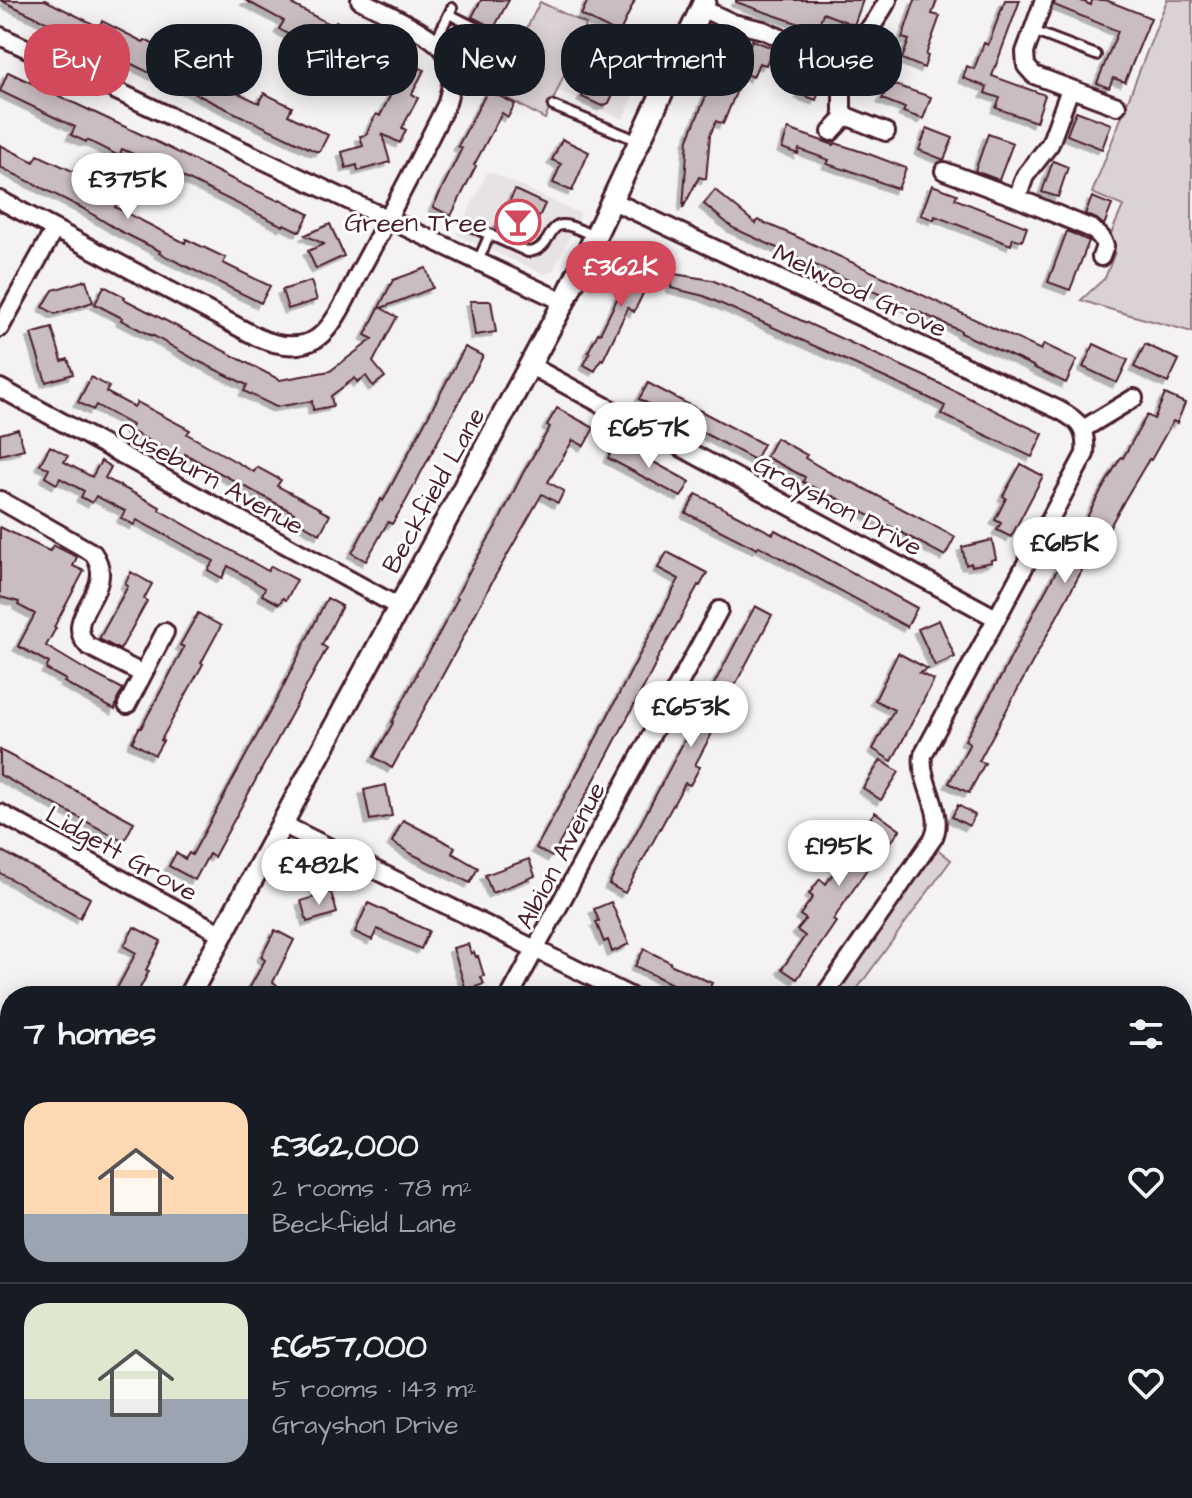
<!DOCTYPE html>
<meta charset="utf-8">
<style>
body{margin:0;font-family:"Architects Daughter",sans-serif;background:#242831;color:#f1f3f6;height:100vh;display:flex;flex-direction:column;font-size:30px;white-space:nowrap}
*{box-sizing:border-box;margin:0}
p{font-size:26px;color:#9ea1a6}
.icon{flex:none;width:44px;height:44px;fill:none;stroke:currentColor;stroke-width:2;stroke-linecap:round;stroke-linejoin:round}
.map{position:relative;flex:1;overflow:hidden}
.side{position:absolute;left:0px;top:986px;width:1192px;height:512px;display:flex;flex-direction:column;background:#171b24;border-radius:32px 32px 0 0;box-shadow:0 4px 20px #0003}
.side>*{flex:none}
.hud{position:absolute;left:24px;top:24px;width:1144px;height:72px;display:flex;gap:16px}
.price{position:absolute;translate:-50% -68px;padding:0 18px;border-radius:28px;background:#fff;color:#222;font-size:26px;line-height:52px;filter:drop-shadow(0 2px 4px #0008)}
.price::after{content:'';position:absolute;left:50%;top:48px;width:24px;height:18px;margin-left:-12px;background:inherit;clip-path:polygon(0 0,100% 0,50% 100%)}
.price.selected{background:#d1495b;color:#fff}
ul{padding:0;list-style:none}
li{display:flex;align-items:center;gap:24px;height:200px;padding:0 24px}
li+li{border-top:2px solid #363941}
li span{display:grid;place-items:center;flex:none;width:224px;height:160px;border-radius:24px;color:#555}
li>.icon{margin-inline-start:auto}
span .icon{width:96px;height:96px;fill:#fffc;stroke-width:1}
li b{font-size:34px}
h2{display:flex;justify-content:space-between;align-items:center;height:96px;padding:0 24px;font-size:34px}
.tag{padding:0 28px;border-radius:32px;background:#171b24;box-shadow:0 4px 20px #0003;font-size:28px;line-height:72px}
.tag.selected{background:#d1495b;color:#fff}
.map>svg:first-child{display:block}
.built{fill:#e7e2e3}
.green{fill:#dbd2d5;stroke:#927880;stroke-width:2}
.building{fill:#cabdc1;stroke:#4a1f2b;stroke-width:2;filter:url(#shadow)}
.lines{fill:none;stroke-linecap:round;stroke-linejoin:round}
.service-casing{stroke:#4a1f2b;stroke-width:14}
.minor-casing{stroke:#4a1f2b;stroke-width:22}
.tertiary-casing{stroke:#4a1f2b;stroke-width:26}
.service{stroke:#fff;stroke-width:8}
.minor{stroke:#fff;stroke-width:16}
.tertiary{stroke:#fff;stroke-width:20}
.labels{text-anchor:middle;stroke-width:6;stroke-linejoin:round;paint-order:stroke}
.poi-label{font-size:26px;fill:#4a1f2b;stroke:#fff;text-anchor:end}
.street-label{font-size:26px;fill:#4a1f2b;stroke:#fff}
</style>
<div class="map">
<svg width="1192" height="1498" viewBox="0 0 1192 1498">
<defs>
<filter id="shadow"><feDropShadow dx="-4.5" dy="4.5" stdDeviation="0" flood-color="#0004"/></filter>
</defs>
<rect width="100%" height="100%" fill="#f4f2f2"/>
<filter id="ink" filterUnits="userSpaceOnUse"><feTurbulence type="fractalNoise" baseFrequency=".0125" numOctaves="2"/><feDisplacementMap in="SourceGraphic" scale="16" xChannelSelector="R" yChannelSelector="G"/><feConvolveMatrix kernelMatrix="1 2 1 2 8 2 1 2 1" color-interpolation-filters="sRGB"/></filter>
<g filter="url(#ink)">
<!-- built -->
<path class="built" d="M586,24L651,54L623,119L556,90Z
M488,171L581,214L553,271L544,274L457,235Z"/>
<!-- green -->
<path class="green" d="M1167,0H1192V332C1155,321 1118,313 1081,300L1105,278L1115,252L1110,236L1123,206L1092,193Z
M540,2L586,24L545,119L495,91Z
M936,848L951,860L852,996H834Z"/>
<!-- building -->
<path class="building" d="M0,0H45L99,27L102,21L143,42L145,40L157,46L154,52L196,73L199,66L237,84L234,91L259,103L264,93L292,107L288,115L328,135L320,151H315L210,101L163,77L162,79L85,41L56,29L57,27Z
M245,0H295L293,5L333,26L336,21L376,43L366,62L358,58L355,64L316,43L313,48L279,29L284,21Z
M481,0H509L494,28L472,17Z
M588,0H635L619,34L581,15Z
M736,0H863L854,25L823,13L817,30L736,2Z
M915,0H937L932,14L940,16L926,55L928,56L924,68L902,59L909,40L902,38Z
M1005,0H1020L992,76L1045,95L1036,122L996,108L1000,98L985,93L987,87L963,78L967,66L974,69L984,43L988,45Z
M1055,0H1079L1091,5L1092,0H1106L1151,18L1125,82L1113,78L1109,88L1097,83L1118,31L1054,5Z
M752,40L773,48L766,65L759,63L753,77L744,73L723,124L716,121L710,135L706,179L699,177L683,208L688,139L709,89L708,88L722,55L742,63Z
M606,43L627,52L628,61L609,103L602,106L582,97Z
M401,58L424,70L412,94L418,98L402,128L406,130L400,143L382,134L390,162L358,171L357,165L346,168L342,152L363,146L360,136L366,135L376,114L380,116L394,88L388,85Z
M489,62L490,85L464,86L463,63Z
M796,62L816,70L814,74L824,78L816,100L800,94L802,89L788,84Z
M8,72L153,140L242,184L279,201L280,199L309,214L300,232L284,224L283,226L175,173L172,180L147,168L150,161L122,149L119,156L87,140L86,142L71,135L75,127L0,91Z
M889,83L931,97L923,119L903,112L905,108L882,99Z
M488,90L515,104L508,117L502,113L474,165L476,166L451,216L433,207L462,148L458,146Z
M1076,111L1111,124L1102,149L1067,135Z
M927,128L953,138L944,160L919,150Z
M788,129L834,145L835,143L869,154L906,168L898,189L846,169V170L827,164L829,160L799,149L798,154L782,148Z
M988,134L1013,143L999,180L975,171Z
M562,139L589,152L572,191L553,183L561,164L552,160Z
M0,145L34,162L38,155L90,179L89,182L119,200L115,207L185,243L186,239L226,258L223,263L270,286L261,303L159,253L160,251L120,231L82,208L0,167Z
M1053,161L1068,167L1058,197L1042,192Z
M932,185L957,194L955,199L1027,227L1022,241L1013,238L1011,245L935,216L934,220L921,215Z
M515,190L545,204L527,243L496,228Z
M715,190L756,224L758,220L793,235L1041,350L1044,344L1077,360L1066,383L1033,367V366L961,333V331L733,228L704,204Z
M1092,197L1112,205L1104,225L1097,219L1085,214Z
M330,224L344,256L316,269L308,251L324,244L305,235Z
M1067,231L1089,241L1070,290L1048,282Z
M638,256L657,265L634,312L628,308L603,360L601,359L595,371L584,365L590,353L588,352L598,333L600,334Z
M426,268L433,288L381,308L397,317L373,362L385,377L373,386L366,376L357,382L355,378L331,396L333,406L313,410L312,401L276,407L244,391L247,385L196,360L152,335V336L121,320L122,318L95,304L104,286L125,297L124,299L280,380L330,371L373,339L365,335L393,280Z
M674,274L712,280L924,376L1043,434L1032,457L941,414L945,406L927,397L704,296L671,288Z
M86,280L93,302L55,314L43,307L53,290Z
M311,281L317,300L288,309L282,290Z
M470,301H491L496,332L475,335Z
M52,328L62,361L68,359L73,374L46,382L31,334Z
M1094,344L1128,360L1117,383L1083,367Z
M1145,344L1179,360L1168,383L1134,367Z
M465,347L483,356L406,501L392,524L388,522L366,561L352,553L381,499L383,501Z
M91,377L109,387L106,392L134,407L137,402L190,430L187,434L254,472L257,467L281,480L277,486L321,509L320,510L330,515L320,534L291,518L294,513L185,454L183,459L129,430L132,425L96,405L93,410L78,402Z
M648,383L763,444L755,460L639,399Z
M1165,394L1185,403L1177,423L1173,421L1151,460L1149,459L1124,501L1090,563L1087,561L979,761L985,763L969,793L949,783L970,743L965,740L1003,673L1035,610L1064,557L1066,558L1097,498L1121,457L1123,458L1147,415L1154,419Z
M557,408L594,428L584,446L573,440L548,482L564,491L558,503L542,494L493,580L458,647L392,768L374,757L393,723L392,722L417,674L416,673L431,649L458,598L456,597L470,570L499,521L523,473L550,427L547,425Z
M18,429L24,449L0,455V434Z
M776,438L807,455L805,458L827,471L851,483L852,482L955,537L945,556L833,496L832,497L803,482L805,477L766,457Z
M617,442L690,482L681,497L608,458Z
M50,446L68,456L64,462L92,477L101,461L111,467L105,478L160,507L159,510L268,571L271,566L297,580L286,600L283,598L279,604L262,595L265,588L228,566L222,578L208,570L214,561L137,520L134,525L121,518L125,511L96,496L92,503L81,497L84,491L60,478L57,484L45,477L49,469L40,464Z
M1021,464L1043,476L1011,537L997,530L1001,523L995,520L1006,498L1003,496Z
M696,494L773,534L775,530L917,608L907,627L759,546L757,549L686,513Z
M0,527L47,550L50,551L53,545L77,557L73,566L84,571L54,627L56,628L46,646L86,670L123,689L117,700L115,710L64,682L66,680L46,669L49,663L18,646L35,614L18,605L19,602L0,597Z
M992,540L996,559L991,560L992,562L972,566L971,563L966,565L962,547Z
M667,552L707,573L700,586L698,585L679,621L656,661L657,662L604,762L552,857L536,848L591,748L679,579L658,568Z
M131,572L152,584L144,599L147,601L120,650L99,639L128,586L125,584Z
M327,598L342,606L322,645L327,648L214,857L209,854L195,880L169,866L176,853L185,859L189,853L192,855L281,691Z
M755,606L772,615L734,687L736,688L695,765L700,767L690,785L685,783L625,893L609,884Z
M198,613L221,626L201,663L203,664L161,740L163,741L155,755L132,742L139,728H141L169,676L184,647L180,645Z
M939,620L955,657L935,666L918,629Z
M898,653L928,669L919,673L934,680L892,761L873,749L894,710L875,700Z
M0,750L134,822L124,842L0,775Z
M881,760L899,772L881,800L863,788Z
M386,785L392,816L370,820L364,790Z
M958,805L975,815L969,826L952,817Z
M875,812L900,830L889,845L886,843L869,866L833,920L836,922L797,979L782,969L805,936L797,930L806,919L800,915L813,897L809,894L820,879L826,884L848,851L833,840L843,826L857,837Z
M403,820L455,847L452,853L478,868L470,883L410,853L392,842Z
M0,850L90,898L80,918L0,873Z
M529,859L535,876L492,893L485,875Z
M331,892L337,913L307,922L301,901Z
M611,902L629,944L612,952L608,940L604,942L596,922L599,921L594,909Z
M368,903L429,931L421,949L377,929L372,940L355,932Z
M134,927L161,941L146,970L149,971L136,996H122L115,992L136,953L124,946Z
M275,930L294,940L273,982L277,985L271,996H245L265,960L261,957Z
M468,944L471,954L474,952L476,957L478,956L484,976L481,977L484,984L466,990L453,948Z
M644,949L670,962V964L712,983L706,996H690L680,991L681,989L676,986L635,966Z"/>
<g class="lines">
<!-- service casing -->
<g class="service-casing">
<path id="service" d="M449,14L514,47
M1033,31L1096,55
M435,42L452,8
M553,106L639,141
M468,225L528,252C552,249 547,225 563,225C573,225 586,233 595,237
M478,261L490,234"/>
</g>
<!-- minor casing -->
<g class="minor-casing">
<path id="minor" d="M1044,0L1025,52L1026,66L1034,75L1117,106
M701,8L733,23L763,30L819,55L842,62
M0,36L564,302
M842,62V110L846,116L886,132
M842,62L876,20L888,0
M831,132L846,116
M944,171L1017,198L1025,176L1050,144L1070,89
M1017,198L1092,229L1101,237L1105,246L1101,257
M0,200L257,337C275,345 297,350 316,339C337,325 350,289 362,267C391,213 420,158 447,103C449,93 453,82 452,72C451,64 447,54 442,48C428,32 380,10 360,0
M613,201L1059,410C1080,421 1087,429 1085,454L923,755C919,783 945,811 934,837L824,996
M0,328L54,230
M531,366L996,618
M0,388L399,607
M1083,429L1134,398
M0,500L93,553C120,591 59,615 88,646L143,674
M127,705L165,632
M0,813L222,934
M282,824L630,996
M510,996L719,610
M0,1119L10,1125
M238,1498L244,1488
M489,1498L490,1488"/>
</g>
<!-- tertiary casing -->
<g class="tertiary-casing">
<path id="tertiary" d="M189,996L564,302C612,202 658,101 705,0
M0,1345L10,1327"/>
</g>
<!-- service -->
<use href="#service" class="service"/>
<!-- minor -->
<use href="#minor" class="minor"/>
<!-- tertiary -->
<use href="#tertiary" class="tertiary"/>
</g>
</g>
<!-- icons -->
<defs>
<g id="bar-ring" transform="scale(2.3)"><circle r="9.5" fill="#fff" stroke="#d1495b" stroke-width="1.5"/><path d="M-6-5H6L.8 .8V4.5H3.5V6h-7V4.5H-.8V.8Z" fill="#d1495b"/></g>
</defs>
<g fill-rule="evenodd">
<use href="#bar-ring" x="518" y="222"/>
</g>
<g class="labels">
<!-- poi labels -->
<g class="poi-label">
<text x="487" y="231">Green Tree</text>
</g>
<!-- street labels -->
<g class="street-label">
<text transform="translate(860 290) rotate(25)" y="9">Melwood Grove</text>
<text transform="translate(211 477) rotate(29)" y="9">Ouseburn Avenue</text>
<text transform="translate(433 490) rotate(-61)" y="9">Beckfield Lane</text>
<text transform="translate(838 505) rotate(28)" y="9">Grayshon Drive</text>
<text transform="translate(122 853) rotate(29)" y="9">Lidgett Grove</text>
<text transform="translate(560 855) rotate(-62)" y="9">Albion Avenue</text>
</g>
</g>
</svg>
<b class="price" style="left:128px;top:221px">£375K</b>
<b class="price selected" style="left:621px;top:309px">£362K</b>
<b class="price" style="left:649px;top:470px">£657K</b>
<b class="price" style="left:1065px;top:585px">£615K</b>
<b class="price" style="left:691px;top:749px">£653K</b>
<b class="price" style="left:839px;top:888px">£195K</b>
<b class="price" style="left:319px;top:907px">£482K</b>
<div class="hud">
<a class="tag selected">Buy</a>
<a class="tag">Rent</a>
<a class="tag">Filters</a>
<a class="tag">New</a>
<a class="tag">Apartment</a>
<a class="tag">House</a>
</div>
<section class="side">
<h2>7 homes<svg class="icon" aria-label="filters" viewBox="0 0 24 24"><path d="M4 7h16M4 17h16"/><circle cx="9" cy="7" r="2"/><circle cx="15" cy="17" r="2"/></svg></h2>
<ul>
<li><span style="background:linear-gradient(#ffd9b3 70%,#9aa5b1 0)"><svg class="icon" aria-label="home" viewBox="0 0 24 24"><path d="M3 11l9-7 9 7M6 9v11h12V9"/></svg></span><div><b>£362,000</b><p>2 rooms · 78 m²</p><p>Beckfield Lane</p></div><svg class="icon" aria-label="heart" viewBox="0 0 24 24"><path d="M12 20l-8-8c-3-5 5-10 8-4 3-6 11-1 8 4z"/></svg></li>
<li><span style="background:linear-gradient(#dfe7d0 60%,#9aa5b1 0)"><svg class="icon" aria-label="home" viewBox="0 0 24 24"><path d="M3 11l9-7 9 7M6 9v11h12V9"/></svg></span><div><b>£657,000</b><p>5 rooms · 143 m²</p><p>Grayshon Drive</p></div><svg class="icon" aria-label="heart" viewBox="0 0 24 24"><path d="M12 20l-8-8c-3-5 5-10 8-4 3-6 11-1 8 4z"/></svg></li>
</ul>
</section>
</div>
